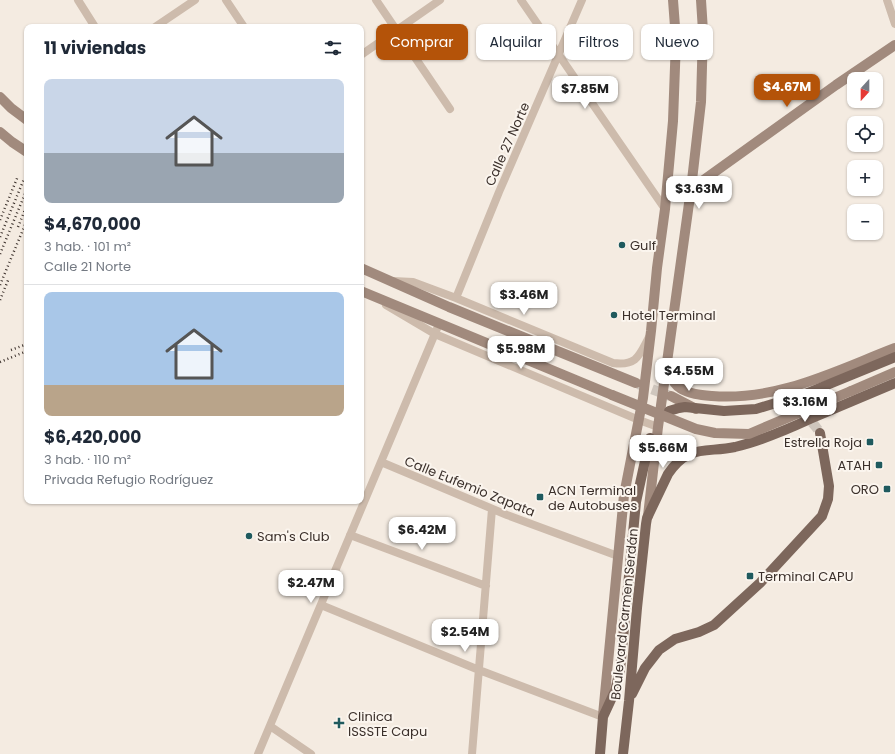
<!DOCTYPE html>
<html lang="es">
<meta charset="utf-8">
<style>
body{margin:0;font-family:Poppins,sans-serif;background:#f6f6f7;color:#1f2937;height:100vh;display:flex;flex-direction:column;font-size:15px;white-space:nowrap}
*{box-sizing:border-box;margin:0}
p{font-size:13px;color:#747a83}
.icon{flex:none;width:22px;height:22px;fill:none;stroke:currentColor;stroke-width:2;stroke-linecap:round;stroke-linejoin:round}
.map{position:relative;flex:1;overflow:hidden}
.details{position:absolute;left:24px;top:24px;width:340px;height:480px;display:flex;flex-direction:column;background:#fff;border-radius:8px;box-shadow:0 1px 3px #0004}
.details>*{flex:none}
.banner{position:absolute;left:376px;top:24px;width:380px;height:36px;display:flex;gap:8px}
.needle{width:26px;rotate:201deg}
.buttons{position:absolute;left:847px;top:72px;display:grid;gap:8px}
.buttons a{display:grid;place-items:center;width:36px;height:36px;border-radius:8px;background:#fff;box-shadow:0 1px 3px #0004;font-size:20px}
.price{position:absolute;translate:-50% -34px;padding:0 9px;border-radius:8px;background:#fff;color:#222;font-size:13px;line-height:26px;filter:drop-shadow(0 1px 2px #0008)}
.price::after{content:'';position:absolute;left:50%;top:24px;width:12px;height:9px;margin-left:-6px;background:inherit;clip-path:polygon(0 0,100% 0,50% 100%)}
.price.current{background:#b45309;color:#fff}
ul{padding:0;list-style:none}
li{display:grid;align-content:center;gap:8px;height:212px;padding:0 20px}
li+li{border-top:1px solid #e0e1e3}
li span{display:grid;place-items:center;height:124px;border-radius:8px;color:#555}
li>.icon{margin-inline-start:auto}
span .icon{width:72px;height:72px;fill:#fffc;stroke-width:1}
li b{font-size:17px}
h2{display:flex;justify-content:space-between;align-items:center;height:48px;padding:0 20px;font-size:17px}
.tag{padding:0 14px;border-radius:8px;background:#fff;box-shadow:0 1px 3px #0004;font-size:14px;line-height:36px}
.tag.current{background:#b45309;color:#fff}
.map>svg:first-child{display:block}
.lines{fill:none;stroke-linecap:round;stroke-linejoin:round}
.secondary-tunnel{stroke:#cfc6bd;stroke-width:10;stroke-dasharray:10 5;stroke-linecap:butt}
.primary-tunnel{stroke:#cfc6bd;stroke-width:10;stroke-dasharray:10 5;stroke-linecap:butt}
.street{stroke:#cdbbac;stroke-width:8}
.secondary{stroke:#a18a7d;stroke-width:10}
.primary{stroke:#7d675c;stroke-width:10}
.rail{stroke:#3b302b;stroke-width:2.5;stroke-dasharray:1 3;stroke-linecap:butt}
.secondary-bridge{stroke:#a18a7d;stroke-width:10}
.poi-dot{fill:#1f5a5e;stroke:#fbf5ee;stroke-width:1.5}
.labels{text-anchor:middle;stroke-width:4;stroke-linejoin:round;paint-order:stroke}
.street-label{font-size:13px;fill:#3b302b;stroke:#fbf5ee}
.poi-label{font-size:13px;fill:#3b302b;stroke:#fbf5ee;text-anchor:start}
</style>
<div class="map">
<svg width="895" height="754" viewBox="0 0 895 754">
<rect width="100%" height="100%" fill="#f4ebe1"/>
<g class="lines">
<!-- secondary-tunnel -->
<path class="secondary-tunnel" d="M638,384L670,396"/>
<!-- primary-tunnel -->
<path class="primary-tunnel" d="M786,407C801,413 812,419 820,433"/>
<!-- street -->
<path class="street" d="M78,0L95,27
M226,0L244,27
M376,0L450,109
M521,0L665,209
M887,0L895,24
M155,27L195,0
M361,55L440,0
M393,281L413,282L456,298L613,363C637,366 639,356 649,337
M456,298L499,192L582,0
M386,305L435,334L639,420L658,427
M381,462L507,515L618,556
M350,535L486,586
M321,605L479,670L603,717
M270,726L311,754
M258,754L439,324
M472,754L492,509"/>
<!-- secondary -->
<path class="secondary" d="M0,97L11,108L27,120
M0,132L12,142L27,152
M691,189L836,85L895,45
M361,268L449,307L636,383
M361,291L612,395
M666,368C670,375 673,384 680,388C689,394 701,395 712,396C779,401 835,371 895,348
M851,391L895,372
M671,396L696,409
M648,516L658,427L691,189L701,102L703,31L701,0
M603,715L624,495L643,398L651,331L657,268L665,209L673,121L676,40L673,0"/>
<!-- primary -->
<path class="primary" d="M669,411L679,408L685,407L724,411L756,409L805,394L895,357
M632,694L645,668L659,650L675,639L699,632L714,625L760,583L822,516L828,499L829,486L820,433
M600,754L603,717L615,691L620,670L636,502L650,438
M623,754L629,701L637,608L646,524L647,518L668,474C688,444 706,453 735,447C761,441 786,430 810,419C839,407 867,395 895,383"/>
<!-- rail -->
<path class="rail" d="M0,220L18,176
M18,227L27,205
M0,237L24,179
M0,254L27,189
M0,285L27,220
M0,300L9,278
M11,350L27,344
M0,362L27,351"/>
<!-- secondary-bridge -->
<path class="secondary-bridge" d="M612,395L696,429L715,433L749,434L851,391"/>
</g>
<!-- markers -->
<g class="poi-dot">
<circle cx="622" cy="245" r="4"/>
<circle cx="614" cy="315" r="4"/>
<rect x="866" y="438" width="8" height="8" rx="2"/>
<rect x="875" y="461" width="8" height="8" rx="2"/>
<rect x="883" y="485" width="8" height="8" rx="2"/>
<rect x="536" y="493" width="8" height="8" rx="2"/>
<circle cx="249" cy="536" r="4"/>
<rect x="746" y="572" width="8" height="8" rx="2"/>
<path d="M337 717h4v4h4v4h-4v4h-4v-4h-4v-4h4z"/>
</g>
<g class="labels">
<!-- street labels -->
<g class="street-label">
<text transform="translate(507 144) rotate(-66)" y="5">Calle 27 Norte</text>
<text transform="translate(470 486) rotate(22)" y="5">Calle Eufemio Zapata</text>
<text transform="translate(624 614) rotate(-84)" y="5">Boulevard Carmen Serdán</text>
</g>
<!-- poi labels -->
<g class="poi-label">
<text x="630" y="250">Gulf</text>
<text x="622" y="320">Hotel Terminal</text>
<text x="862" y="447" text-anchor="end">Estrella Roja</text>
<text x="871" y="470" text-anchor="end">ATAH</text>
<text x="879" y="494" text-anchor="end">ORO</text>
<text x="548" y="495">ACN Terminal<tspan x="548" dy="15">de Autobuses</tspan></text>
<text x="257" y="541">Sam's Club</text>
<text x="758" y="581">Terminal CAPU</text>
<text x="348" y="721">Clinica<tspan x="348" dy="15">ISSSTE Capu</tspan></text>
</g>
</g>
</svg>
<div class="buttons">
<a><svg class="needle" viewBox="-14 -14 28 28"><path d="M0-13l5 13h-10z" fill="#e53935"/><path d="M0 13l5-13h-10z" fill="#747a83"/></svg></a>
<a><svg class="icon" aria-label="locate" viewBox="0 0 24 24"><circle cx="12" cy="12" r="6"/><path d="M12 2v4M12 18v4M2 12h4M18 12h4"/></svg></a>
<a>+</a>
<a>−</a>
</div>
<b class="price current" style="left:787px;top:108px">$4.67M</b>
<b class="price" style="left:585px;top:110px">$7.85M</b>
<b class="price" style="left:699px;top:210px">$3.63M</b>
<b class="price" style="left:524px;top:316px">$3.46M</b>
<b class="price" style="left:521px;top:370px">$5.98M</b>
<b class="price" style="left:689px;top:392px">$4.55M</b>
<b class="price" style="left:805px;top:423px">$3.16M</b>
<b class="price" style="left:663px;top:469px">$5.66M</b>
<b class="price" style="left:422px;top:551px">$6.42M</b>
<b class="price" style="left:311px;top:604px">$2.47M</b>
<b class="price" style="left:465px;top:653px">$2.54M</b>
<div class="banner">
<a class="tag current">Comprar</a>
<a class="tag">Alquilar</a>
<a class="tag">Filtros</a>
<a class="tag">Nuevo</a>
</div>
<section class="details">
<h2>11 viviendas<svg class="icon" aria-label="filters" viewBox="0 0 24 24"><path d="M4 7h16M4 17h16"/><circle cx="9" cy="7" r="2"/><circle cx="15" cy="17" r="2"/></svg></h2>
<ul>
<li><span style="background:linear-gradient(#c9d6e8 60%,#9aa5b1 0)"><svg class="icon" aria-label="home" viewBox="0 0 24 24"><path d="M3 11l9-7 9 7M6 9v11h12V9"/></svg></span><div><b>$4,670,000</b><p>3 hab. · 101 m²</p><p>Calle 21 Norte</p></div></li>
<li><span style="background:linear-gradient(#a9c7e8 75%,#b9a48a 0)"><svg class="icon" aria-label="home" viewBox="0 0 24 24"><path d="M3 11l9-7 9 7M6 9v11h12V9"/></svg></span><div><b>$6,420,000</b><p>3 hab. · 110 m²</p><p>Privada Refugio Rodríguez</p></div></li>
</ul>
</section>
</div>
